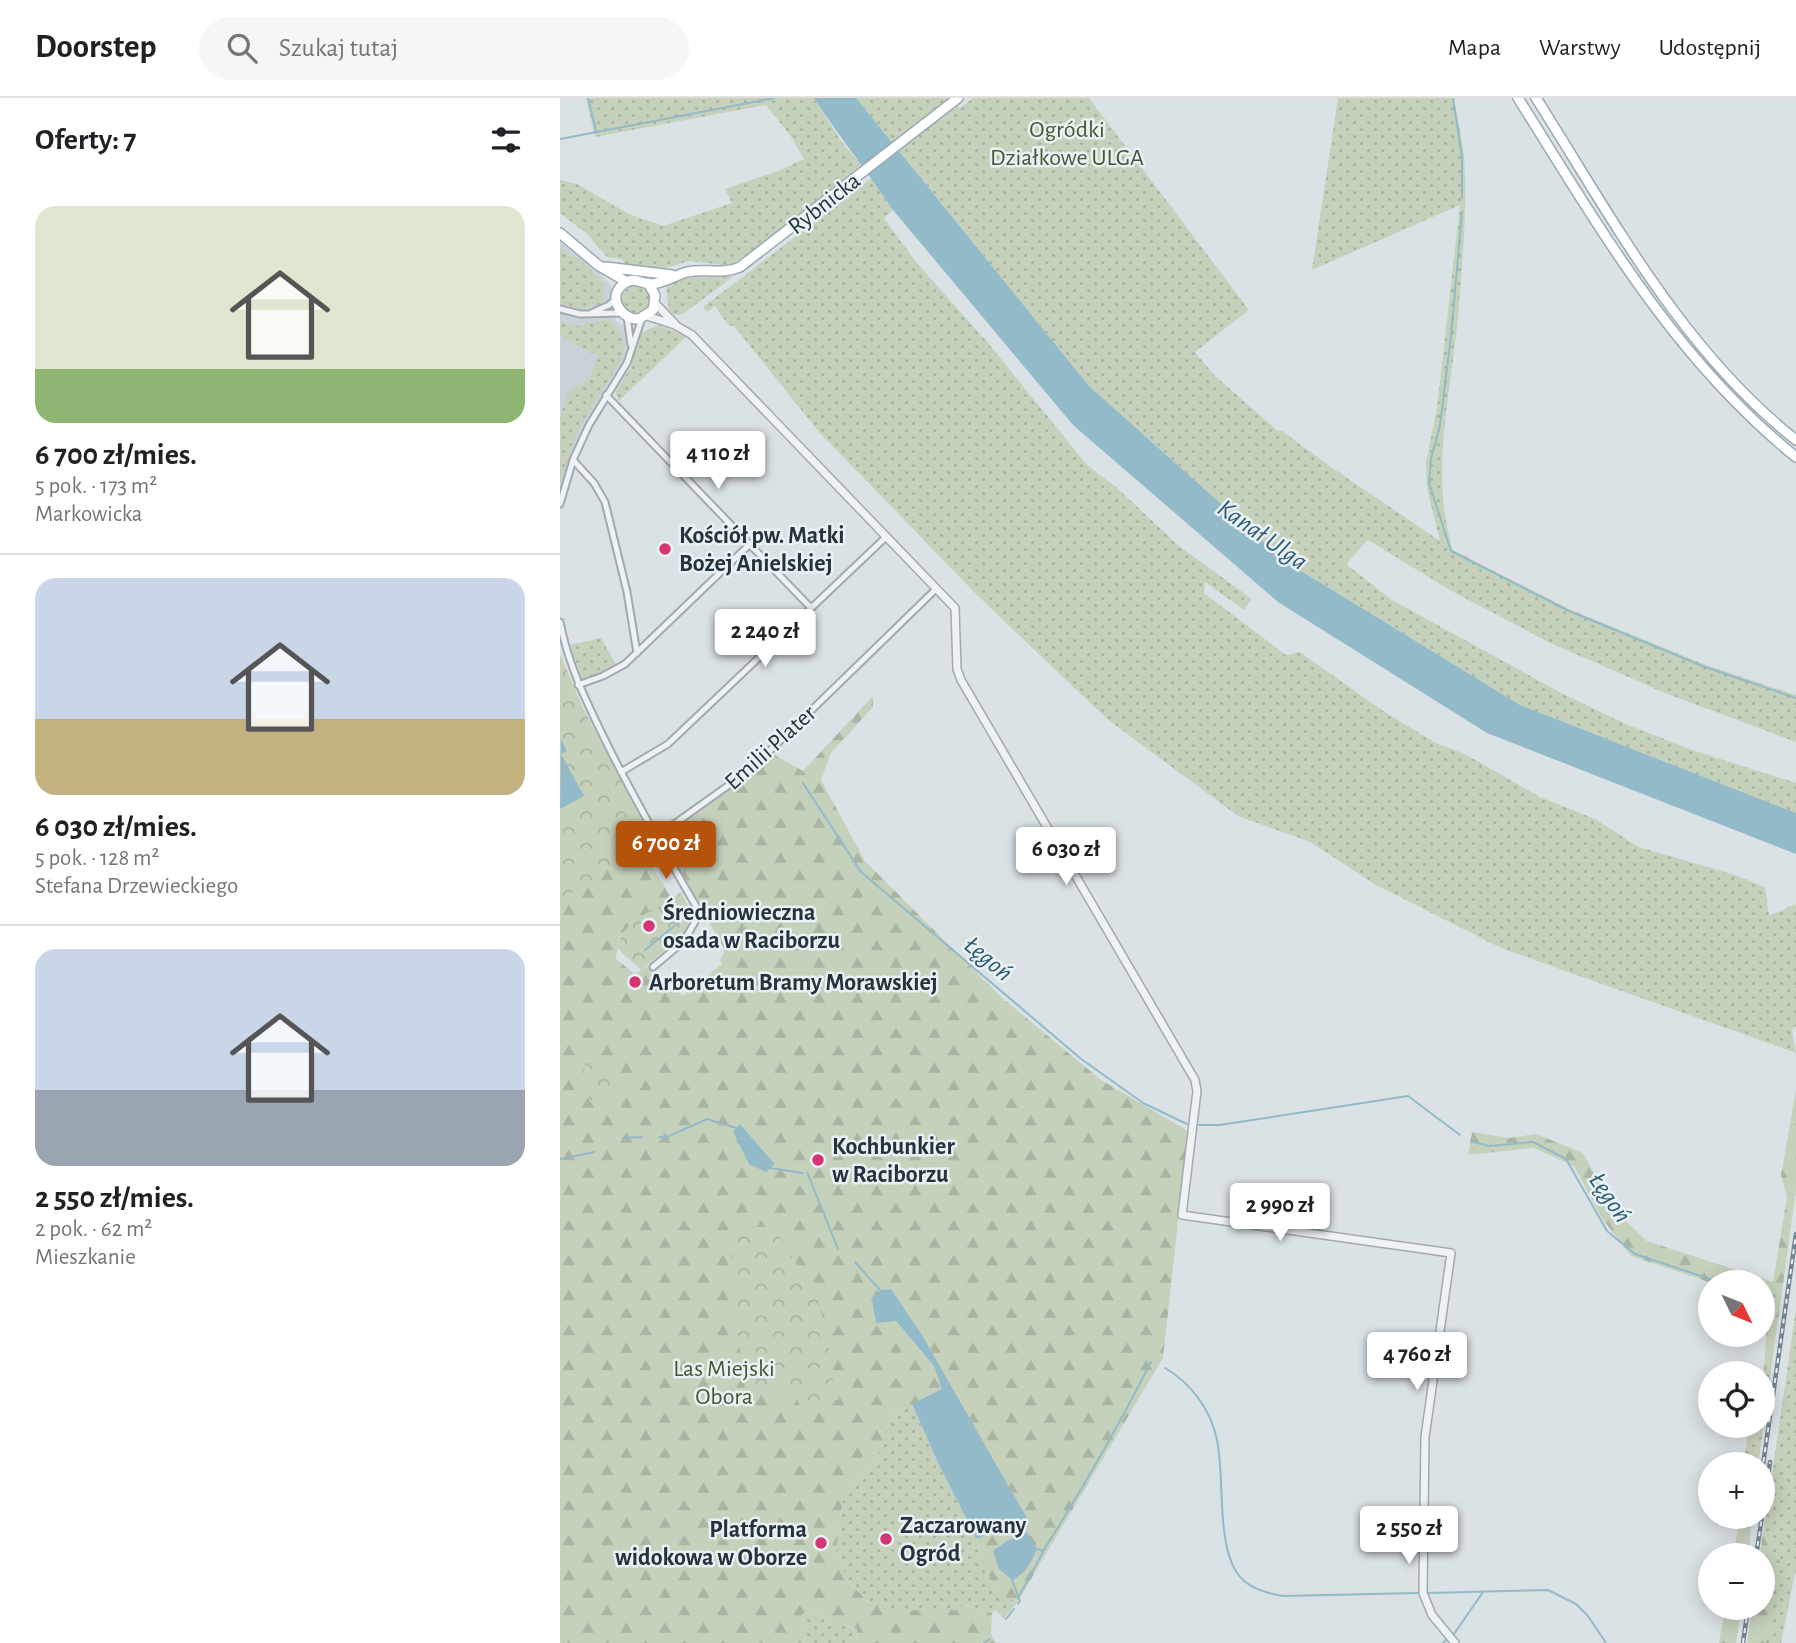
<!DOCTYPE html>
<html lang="pl">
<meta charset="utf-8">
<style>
body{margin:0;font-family:"Alegreya Sans",sans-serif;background:#f6f6f6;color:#202124;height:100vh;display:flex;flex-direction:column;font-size:26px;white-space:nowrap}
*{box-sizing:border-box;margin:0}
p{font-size:23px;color:#757577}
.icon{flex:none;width:38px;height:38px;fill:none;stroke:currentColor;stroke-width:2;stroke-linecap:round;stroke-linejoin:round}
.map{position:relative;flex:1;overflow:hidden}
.drawer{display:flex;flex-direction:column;background:#fff;width:560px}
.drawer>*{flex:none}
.needle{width:46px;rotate:133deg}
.fabs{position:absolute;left:1138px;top:1172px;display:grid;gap:14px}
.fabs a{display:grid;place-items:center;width:77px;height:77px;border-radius:50%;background:#fff;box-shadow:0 4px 18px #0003;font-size:35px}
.price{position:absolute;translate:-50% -60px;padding:0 16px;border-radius:7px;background:#fff;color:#222;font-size:23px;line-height:46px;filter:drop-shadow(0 2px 4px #0008)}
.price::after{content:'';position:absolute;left:50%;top:42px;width:21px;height:16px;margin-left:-10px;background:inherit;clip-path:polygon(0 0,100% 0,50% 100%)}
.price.active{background:#b45309;color:#fff}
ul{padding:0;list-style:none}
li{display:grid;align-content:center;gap:14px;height:371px;padding:0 35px}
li+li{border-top:2px solid #e0e0e0}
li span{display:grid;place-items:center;height:217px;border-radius:21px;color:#555}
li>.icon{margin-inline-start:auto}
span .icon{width:126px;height:126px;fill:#fffc;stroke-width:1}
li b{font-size:30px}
h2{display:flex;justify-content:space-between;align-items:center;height:84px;padding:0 35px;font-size:30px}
header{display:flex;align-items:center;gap:42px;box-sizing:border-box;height:98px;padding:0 35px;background:#fff;border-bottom:2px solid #e0e0e0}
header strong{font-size:33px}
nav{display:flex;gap:38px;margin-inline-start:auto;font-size:24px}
.search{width:490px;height:63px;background:#f6f6f6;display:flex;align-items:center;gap:18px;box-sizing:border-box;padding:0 24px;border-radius:38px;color:#757577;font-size:26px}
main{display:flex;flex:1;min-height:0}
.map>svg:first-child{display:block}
.built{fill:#c9d2d9}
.grass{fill:url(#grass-dots)}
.forest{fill:url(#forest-firs);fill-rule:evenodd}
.park{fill:url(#park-crowns)}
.water{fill:#93bac9}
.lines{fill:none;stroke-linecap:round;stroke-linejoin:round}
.stream{stroke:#93bac9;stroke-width:2}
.minor-casing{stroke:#a0aab0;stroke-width:9}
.tertiary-casing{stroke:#a0aab0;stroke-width:10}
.primary-casing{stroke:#99a9b3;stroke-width:12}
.minor{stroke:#eef2f5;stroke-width:5}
.tertiary{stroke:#eef2f5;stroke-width:7}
.primary{stroke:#fff;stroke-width:9}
.rail-casing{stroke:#738591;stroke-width:4.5}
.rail{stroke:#eaf1f4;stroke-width:2;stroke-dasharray:5;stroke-linecap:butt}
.poi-dot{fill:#d53673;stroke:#eaf1f4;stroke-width:2.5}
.labels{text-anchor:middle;stroke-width:5;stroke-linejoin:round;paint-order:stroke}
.park-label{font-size:24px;fill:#425931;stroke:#eaf1f4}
.street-label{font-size:24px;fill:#24333d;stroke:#eaf1f4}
.poi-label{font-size:24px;font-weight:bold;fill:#24333d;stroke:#eaf1f4;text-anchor:start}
.water-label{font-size:26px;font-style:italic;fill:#2c5c73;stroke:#eaf1f4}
</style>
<header>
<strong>Doorstep</strong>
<div class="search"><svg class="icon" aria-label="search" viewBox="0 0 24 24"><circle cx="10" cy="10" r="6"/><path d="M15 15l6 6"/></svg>Szukaj tutaj</div>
<nav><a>Mapa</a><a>Warstwy</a><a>Udostępnij</a></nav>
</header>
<main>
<section class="drawer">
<h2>Oferty: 7<svg class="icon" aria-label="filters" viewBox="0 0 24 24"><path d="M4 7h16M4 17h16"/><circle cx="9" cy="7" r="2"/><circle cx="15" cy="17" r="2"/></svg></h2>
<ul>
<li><span style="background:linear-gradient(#dfe7d0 75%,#8fb573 0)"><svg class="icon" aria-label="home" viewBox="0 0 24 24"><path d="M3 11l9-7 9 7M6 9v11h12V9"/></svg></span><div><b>6 700 zł/mies.</b><p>5 pok. · 173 m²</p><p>Markowicka</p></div></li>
<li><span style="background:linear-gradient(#c9d6e8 65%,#c2b280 0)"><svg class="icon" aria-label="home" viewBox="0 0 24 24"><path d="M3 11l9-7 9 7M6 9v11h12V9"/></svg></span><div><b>6 030 zł/mies.</b><p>5 pok. · 128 m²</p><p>Stefana Drzewieckiego</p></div></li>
<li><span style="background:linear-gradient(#c9d6e8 65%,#9aa5b1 0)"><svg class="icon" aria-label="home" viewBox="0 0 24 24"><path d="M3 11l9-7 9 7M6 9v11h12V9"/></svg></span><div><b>2 550 zł/mies.</b><p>2 pok. · 62 m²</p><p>Mieszkanie</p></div></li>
</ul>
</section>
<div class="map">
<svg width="1236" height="1545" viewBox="0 0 1236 1545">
<defs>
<pattern id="grass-dots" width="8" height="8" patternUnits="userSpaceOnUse" patternTransform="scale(1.75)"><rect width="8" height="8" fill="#c6d1bb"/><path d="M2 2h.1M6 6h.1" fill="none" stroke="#aab4a2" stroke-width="1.8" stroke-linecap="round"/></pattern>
<pattern id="forest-firs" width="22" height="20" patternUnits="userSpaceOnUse" patternTransform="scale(1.75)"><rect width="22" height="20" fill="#c6d1bb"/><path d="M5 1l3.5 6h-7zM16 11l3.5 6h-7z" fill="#aab4a2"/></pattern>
<pattern id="park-crowns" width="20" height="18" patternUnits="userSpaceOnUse" patternTransform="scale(1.75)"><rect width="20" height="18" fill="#c6d1bb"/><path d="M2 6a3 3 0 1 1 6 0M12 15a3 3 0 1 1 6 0" fill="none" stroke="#aab4a2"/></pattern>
</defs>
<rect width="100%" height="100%" fill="#dbe2e6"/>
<!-- built -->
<path class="built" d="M0,140L33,168L52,189L53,199L49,204L56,223L67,229L68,235L64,261L29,319L0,392Z"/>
<!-- grass -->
<path class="grass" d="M26,0H254L281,43L301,67L211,139L174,165L164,167L129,163L102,171L65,166L62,161L47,159L27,136L0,115V82L17,86L69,116L103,128L172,105L165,91L218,73L244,61L230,37L206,7L35,39Z
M296,0H392L400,10L413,0H529L689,212L635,254L654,277L718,333H722L771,369L880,443L867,391L866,364L877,310L900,107L752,172L778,0H894C897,19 902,39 904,58C908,106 902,170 898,219C891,297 869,375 893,452L1009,511L1146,567L1236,597V644L1105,595L990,545L888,491L808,442L786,466L832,502L1005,597L1066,626L1132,652L1236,685V715L960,607L725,463L529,288Z
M312,80L333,112L324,120L356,164L428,245L527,367L557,390L619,448L692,501L684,512L645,484L644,495L726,557L740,554L823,613L876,645L905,656L980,699L1035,721L1079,749L1175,777L1205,789L1209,818L1236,806V928L1232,932L1236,955L941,850L816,787L750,744L678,718L547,621L418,498L259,334L174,228L168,227L155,208L147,214L143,209Z
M0,149L10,157L22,163L44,186L43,207L17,211L0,206Z
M174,178L123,216L115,217L109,212L106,190C127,174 150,182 174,178Z
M62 202a14 14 0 1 1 28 0a14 14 0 1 1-28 0Z
M47,221C60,232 67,244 62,261L30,312L17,336L0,386V319L8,294L30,280L38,258L4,241L0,234V223L17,228Z
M98,227L127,238L59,303L55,294L71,269L79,236Z
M41,540L57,568L27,582L22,581L10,547Z
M1236,1212V1471L1221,1545H1188L1202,1510V1458H1200Z
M1212,1266L1198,1367H1182L1188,1338L1192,1328H1202V1286L1204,1274Z
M352,1306L380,1369L417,1441L422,1465L441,1499L458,1503L444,1521L436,1512L432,1515L404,1507L398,1512L370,1513L332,1512L309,1504L289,1485L276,1456L282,1404L318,1357L332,1316Z
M242,1515C259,1515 279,1525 297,1531L296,1545H245Z"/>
<!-- forest -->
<path class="forest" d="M313,598V609L271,655L261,682L305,763L440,898L541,982L628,1033L603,1260L458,1503L441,1499L422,1465L417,1441L467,1420L362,1237L331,1191L320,1192L336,1223L374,1268L383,1291L332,1316L318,1357L282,1404L276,1456L289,1485L309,1504L333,1512H397L404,1507L432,1515L431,1536L436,1545H296L297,1531C279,1525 260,1515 242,1515L245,1545H0V737L62,745L92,742L88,762L112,801L83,818L59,839L56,861L75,876L87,868L123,898L162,866L160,862L165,852L99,740L192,674L211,655L243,673ZM180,1026L215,1066H190Z
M1236,992V1092L1212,1266L1204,1274L1208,1206L1202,1203V1185H1152L1071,1158L1041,1119L1014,1068L974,1050L908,1057L912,1034L950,1040L976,1036L1023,1055L1056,1114L1087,1143L1213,1184L1227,1099L1221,1077Z
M1180,1419H1192L1188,1458H1173Z
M1203,1433H1210L1211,1452L1221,1465L1217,1486L1208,1501L1212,1519L1205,1545H1187L1192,1510H1202V1458H1200Z
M1165,1510H1181L1176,1545H1159Z"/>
<!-- park -->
<path class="park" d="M0,556L22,608L92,742L2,801L0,799Z
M121,794L132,817L127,830L121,839L117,838L116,843L81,872L57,850C61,821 101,811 121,794Z
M42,957L58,989L31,1003L22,984L25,965Z
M189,1129H214L257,1200L269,1241L270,1272L279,1301L243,1316L236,1298L230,1301L218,1294L186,1299L173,1196L169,1131Z"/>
<!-- water -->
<path class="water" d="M254,0H296L529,288L725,463L960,607L1236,715V756L927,635L718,504L513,327L333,112C308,74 279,39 254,0Z
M1,641L7,653L1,656L24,698L0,711Z
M180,1026L215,1066L206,1074L189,1066L173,1034Z
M331,1191L362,1237L467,1420L417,1441L380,1369L352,1306L382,1291L374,1268L336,1223L316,1225L312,1202L320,1192Z
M467,1434L477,1451C471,1464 466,1476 452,1482L439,1471L433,1453L447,1443Z"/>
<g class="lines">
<!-- stream -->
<path class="stream" d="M28,0L36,33
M893,0L902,59V100
M0,41L214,0
M902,114L891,238L880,327L871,361L869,385L891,453L1009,513L1145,569L1236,600
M243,685L301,774L520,960L583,1005L627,1026
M85,852L118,825
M639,1027H660L848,998L900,1037
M99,1039H107L147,1021L176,1030
M63,1040L82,1039
M913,1044L929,1048L973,1044L1006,1061L1047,1133L1075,1156L1162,1185
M0,1061L34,1054
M210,1070L243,1075
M247,1074L278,1151
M295,1164L320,1192
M1202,1195L1215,1198
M605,1270C631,1285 651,1312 657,1342C665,1379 656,1443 677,1475C687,1490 706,1495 723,1498L858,1495
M477,1451L483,1453C522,1392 558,1329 591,1264
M452,1482L460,1503L458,1506
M868,1495L988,1492L1016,1506L1028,1518L1046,1545
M458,1500L483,1454
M446,1521L454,1511
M894,1536L923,1494
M424,1545L430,1541
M883,1545L886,1542"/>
<!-- minor casing -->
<g class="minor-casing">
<path id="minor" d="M0,211L20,216L62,215
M29,216L49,207L56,201
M67,219L71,247
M46,297L251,510
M13,362L34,385L45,404L67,494L77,555
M0,406L13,362L29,327L67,265L82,220
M0,524C9,571 30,611 51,654C79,709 109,762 140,815L124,843L93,869
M18,587L43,578L65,566L190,446
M61,674L108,646L326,439
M96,739L190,672L376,491"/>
</g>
<!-- tertiary casing -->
<g class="tertiary-casing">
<path id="tertiary" d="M95,205L115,226
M87,218L115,227L132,237L395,510L397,571L401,582L635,982L637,993L622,1117L891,1155L865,1339L863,1495L872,1517L895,1545"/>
</g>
<!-- primary casing -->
<g class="primary-casing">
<path id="primary" d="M958,0C1040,130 1114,261 1236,359
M976,0C1053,121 1121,251 1236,342
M0,135L38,167L67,184
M46,169L112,177
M88,185L95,197L93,212L79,221C60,222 46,197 65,185C75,178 81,186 91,186C102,186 116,177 127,174C145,170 162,177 180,169L398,0"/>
</g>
<!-- minor -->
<use href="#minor" class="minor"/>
<!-- tertiary -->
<use href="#tertiary" class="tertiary"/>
<!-- primary -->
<use href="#primary" class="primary"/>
<!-- rail casing -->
<g class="rail-casing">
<path id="rail" d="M1202,1374L1236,1136
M1202,1415L1210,1364
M1196,1458L1202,1419
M1183,1545L1188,1510"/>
</g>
<!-- rail -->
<use href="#rail" class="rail"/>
</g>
<!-- markers -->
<g class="poi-dot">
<circle cx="105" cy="451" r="7"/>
<circle cx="89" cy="828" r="7"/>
<circle cx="75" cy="884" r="7"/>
<circle cx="258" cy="1062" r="7"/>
<circle cx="326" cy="1441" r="7"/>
<circle cx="261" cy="1445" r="7"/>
</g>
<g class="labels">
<!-- park labels -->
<g class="park-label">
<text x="507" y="39">Ogródki<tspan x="507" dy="28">Działkowe ULGA</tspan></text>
<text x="164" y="1278">Las Miejski<tspan x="164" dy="28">Obora</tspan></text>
</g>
<!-- street labels -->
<g class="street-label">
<text transform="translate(264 105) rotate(-38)" y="8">Rybnicka</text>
<text transform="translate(210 649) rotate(-42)" y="8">Emilii Plater</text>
</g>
<!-- poi labels -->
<g class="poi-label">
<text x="119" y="445">Kościół pw. Matki<tspan x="119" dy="28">Bożej Anielskiej</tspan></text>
<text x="103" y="822">Średniowieczna<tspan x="103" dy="28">osada w Raciborzu</tspan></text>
<text x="89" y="892">Arboretum Bramy Morawskiej</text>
<text x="272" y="1056">Kochbunkier<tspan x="272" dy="28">w Raciborzu</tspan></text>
<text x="340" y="1435">Zaczarowany<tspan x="340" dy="28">Ogród</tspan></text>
<text x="247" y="1439" text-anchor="end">Platforma<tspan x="247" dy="28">widokowa w Oborze</tspan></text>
</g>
<!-- water labels -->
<g class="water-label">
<text transform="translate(703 436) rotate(35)" y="9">Kanał Ulga</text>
<text transform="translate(429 860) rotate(40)" y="9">Łęgoń</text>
<text transform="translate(1051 1099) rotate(56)" y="9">Łęgoń</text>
</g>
</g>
</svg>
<div class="fabs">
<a><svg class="needle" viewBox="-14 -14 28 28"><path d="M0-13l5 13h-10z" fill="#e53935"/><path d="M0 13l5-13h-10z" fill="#757577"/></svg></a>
<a><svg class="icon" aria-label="locate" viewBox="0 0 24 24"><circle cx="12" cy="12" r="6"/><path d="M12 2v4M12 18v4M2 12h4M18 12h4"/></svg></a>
<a>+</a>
<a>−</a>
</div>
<b class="price" style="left:158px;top:393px">4 110 zł</b>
<b class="price" style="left:205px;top:571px">2 240 zł</b>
<b class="price active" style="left:106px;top:783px">6 700 zł</b>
<b class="price" style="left:506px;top:789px">6 030 zł</b>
<b class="price" style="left:720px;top:1145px">2 990 zł</b>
<b class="price" style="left:857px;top:1294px">4 760 zł</b>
<b class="price" style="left:849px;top:1468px">2 550 zł</b>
</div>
</main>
